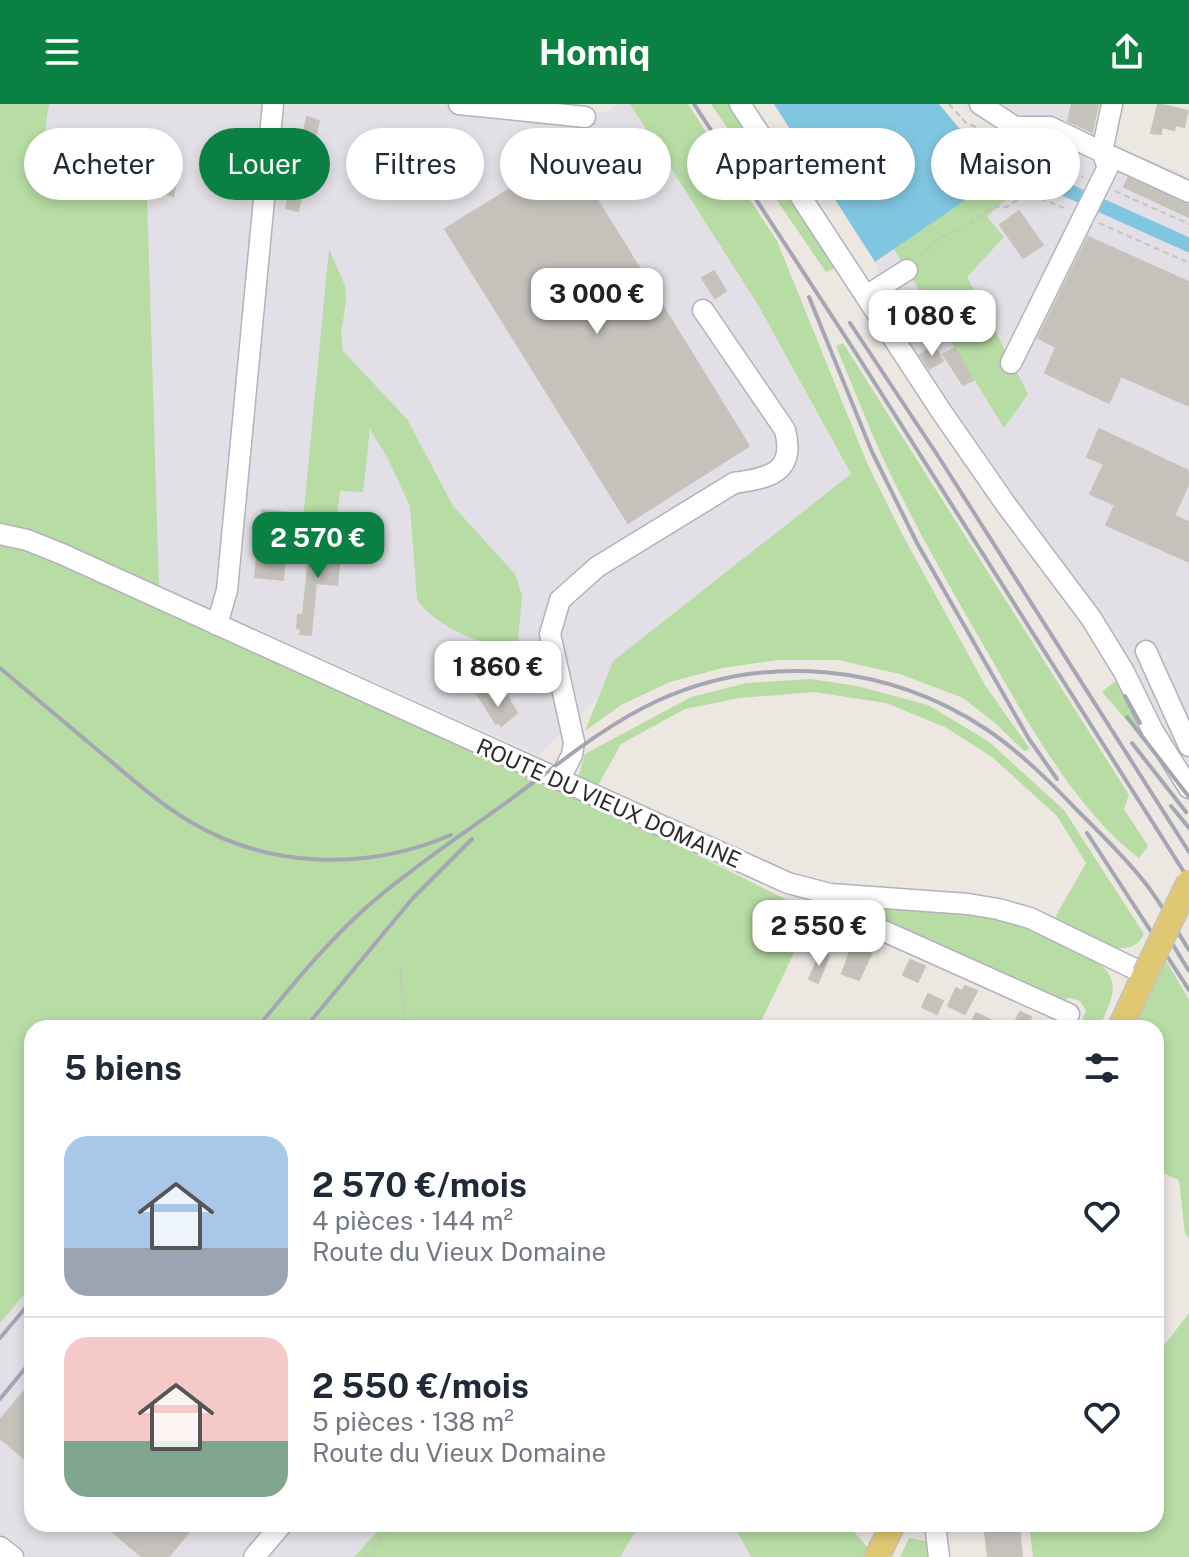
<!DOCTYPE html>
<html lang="fr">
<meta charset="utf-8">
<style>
body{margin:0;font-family:"Public Sans",sans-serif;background:#f6f6f7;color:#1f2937;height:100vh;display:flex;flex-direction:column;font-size:30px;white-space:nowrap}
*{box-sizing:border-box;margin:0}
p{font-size:26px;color:#747a83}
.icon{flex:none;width:44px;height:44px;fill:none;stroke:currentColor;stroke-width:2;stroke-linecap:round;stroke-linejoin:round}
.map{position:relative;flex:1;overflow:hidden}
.sheet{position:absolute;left:24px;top:916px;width:1140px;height:512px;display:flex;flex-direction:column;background:#fff;border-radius:24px;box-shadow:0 4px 12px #0003}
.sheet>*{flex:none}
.hud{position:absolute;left:24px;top:24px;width:1142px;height:72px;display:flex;gap:16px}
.price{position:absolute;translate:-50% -68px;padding:0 18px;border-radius:16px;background:#fff;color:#222;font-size:26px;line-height:52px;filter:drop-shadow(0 2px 4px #0008)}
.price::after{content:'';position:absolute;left:50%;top:48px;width:24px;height:18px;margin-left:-12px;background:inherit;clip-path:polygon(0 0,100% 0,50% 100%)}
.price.active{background:#0b8043;color:#fff}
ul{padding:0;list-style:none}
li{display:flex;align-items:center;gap:24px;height:200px;padding:0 40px}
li+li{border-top:2px solid #e0e1e3}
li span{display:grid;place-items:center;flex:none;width:224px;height:160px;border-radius:24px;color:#555}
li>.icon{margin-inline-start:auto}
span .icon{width:96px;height:96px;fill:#fffc;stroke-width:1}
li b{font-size:34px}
h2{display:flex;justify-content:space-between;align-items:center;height:96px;padding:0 40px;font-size:34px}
.tag{padding:0 28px;border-radius:36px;background:#fff;box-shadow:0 4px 12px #0003;font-size:28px;line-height:72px}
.tag.active{background:#0b8043;color:#fff}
header{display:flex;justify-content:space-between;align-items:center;height:104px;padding:0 40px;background:#0b8043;color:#fff;font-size:36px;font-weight:700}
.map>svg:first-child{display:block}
.industrial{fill:#e2e0e6}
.green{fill:#b7dca4}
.water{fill:#81c6e1}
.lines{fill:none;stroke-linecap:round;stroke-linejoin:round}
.canal{stroke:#81c6e1;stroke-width:14}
.building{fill:#c5c2bc;stroke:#c8c3ba;stroke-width:2}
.minor-casing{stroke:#b1b2bb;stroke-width:23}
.major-casing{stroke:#c4c4c4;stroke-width:27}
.path{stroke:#c4c4c4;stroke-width:2;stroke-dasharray:6 4;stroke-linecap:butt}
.minor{stroke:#fff;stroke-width:20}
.major{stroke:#e0c872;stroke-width:24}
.rail{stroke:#a4a6b4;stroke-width:4}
.major-bridge-casing{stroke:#c4c4c4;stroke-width:27;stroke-linecap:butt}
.major-bridge{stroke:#e0c872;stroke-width:24}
.labels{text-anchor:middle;stroke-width:6;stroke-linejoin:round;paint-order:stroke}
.street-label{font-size:22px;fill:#2d2d2d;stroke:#fff}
</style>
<header><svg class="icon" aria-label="menu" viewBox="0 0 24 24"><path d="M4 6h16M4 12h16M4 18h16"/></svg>Homiq<svg class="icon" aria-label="share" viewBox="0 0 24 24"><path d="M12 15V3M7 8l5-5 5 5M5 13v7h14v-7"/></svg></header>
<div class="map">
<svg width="1189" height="1453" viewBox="0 0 1189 1453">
<rect width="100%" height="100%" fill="#ece7e1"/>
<!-- industrial -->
<path class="industrial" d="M49,0H557L604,9L620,0H630L758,201L851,371L613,557L600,592L538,651L159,482L146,59L42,45Z
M961,0H1123L1115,42L1189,72V662L1086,491L923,267L892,214L875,158L1024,56L1032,41L969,9Z
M32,1181V1420H384L354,1453H0V1219Z
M640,1420H733L751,1453H620Z"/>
<!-- green -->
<path class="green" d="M0,0H49L42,45L146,58L159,482L813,809L758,924H32V1181L0,1219Z
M630,0H688L777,137L867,359L902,430L985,581L1030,645L1024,647L995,619L963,594L900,570L838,556H778L722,564L670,578L621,601L585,627L613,557L851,370L758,201Z
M711,0H732L838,163L826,168Z
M995,75L1019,83L987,113L1004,133L967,173L1028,290L1004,324L894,145Z
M329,145L345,182L346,198L341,229L343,247L407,315L453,402L515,470L522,492L518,538C512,539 505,541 499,541C474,540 429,516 417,495L410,402L387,353L370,325L363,388L340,387L335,432L302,426Z
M843,239L1129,691L1124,705L1148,742L1139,754C1081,711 1031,625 995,561C958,497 920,432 888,365C869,325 853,282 836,242Z
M1119,574L1174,671L1102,588Z
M811,575L857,582L928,601L988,637L1064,706L1144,830C1128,864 1076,828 1053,817L1086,759L1057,712L992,653L945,623L886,599L814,588L739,594L685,605L621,640L596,685L578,674L585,650L691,593L746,579Z
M885,803L970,809L1009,815L1101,861C1123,880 1109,901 1099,924H1079L1086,907L1080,897L1069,894L1059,899L885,818L880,808Z
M1165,855L1189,896V1134L1185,1130L1179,1076L1156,1066V924H1134Z
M1189,1209V1453H1033L1029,1420H1156V1252Z
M384,1420H640L620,1453H354Z
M733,1420H847L868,1444L864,1453H751Z
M909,1434L930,1438L932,1453H900Z"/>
<!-- water -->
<path class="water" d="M774,0H939L959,24L1024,56L875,158Z"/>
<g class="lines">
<!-- canal -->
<path class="canal" d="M1000,56L1189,141"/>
</g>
<!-- building -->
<path class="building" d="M1072,0H1098L1092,28L1068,17Z
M1158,0L1188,7L1184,23L1176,21L1174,26L1162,23L1161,30L1151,29Z
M307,13L319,17L298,107L286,104Z
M581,41L595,63L582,71L749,342L628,419L445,125Z
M133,56L144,60L141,69L176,80L173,92L127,79Z
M1128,74L1189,101V113L1124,83Z
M1019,107L1043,141L1023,154L1000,121Z
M1088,133L1189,178V302L1121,272L1109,299L1045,269L1056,243L1038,234Z
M714,167L726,187L715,194L702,174Z
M934,242L943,257L929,265L920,251Z
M955,244L973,276L963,281L943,250Z
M1099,325L1189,367V379L1174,412L1189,418V458L1106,421L1115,401L1090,390L1104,360L1087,353Z
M262,406L289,409L283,476L255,473Z
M310,441L341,444L337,481L316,479L311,531L300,530L301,525L297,524L298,511H303Z
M470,547L481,565L465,575L463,573L460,574L452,561Z
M482,585L496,602L508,593L517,609L501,622L498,618L496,620L477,590Z
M812,820L826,827L820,841L804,834Z
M855,833L875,842L859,876L842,870Z
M821,848L829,852L818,879L809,875Z
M910,856L925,862L918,878L903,871Z
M965,882L977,887L965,910L948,902L956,884L962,887Z
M928,890L943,897L937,910L922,903Z
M1020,908L1031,913L1026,924H1012Z
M976,909L1007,924H969Z
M32,1278V1361L0,1334V1316Z
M103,1420H196L168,1453H142Z
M984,1420H1019L1022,1453H988Z"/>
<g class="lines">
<!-- minor casing -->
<g class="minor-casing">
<path id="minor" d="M459,0L585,13
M740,0L941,307L1007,402L1091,514L1124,568L1153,627L1189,684
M980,0L1015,23H1050L1102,48L1112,0
M866,192L907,166
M1011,259L1108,63L1102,48L1189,88
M0,430L27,436L62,450L788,779L830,790L968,800L998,805L1030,814L1145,870
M217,521L227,486L273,0
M1146,547L1189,642
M559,676L572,651L574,638L550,530L560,496L597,463L734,379C769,374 796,369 785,326L703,206
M858,792L863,811L875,823L1069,910
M935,1420L939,1453
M0,1443L13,1453
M254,1453L282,1420"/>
</g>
<!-- major casing -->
<g class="major-casing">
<path id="major" d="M1120,924L1145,870
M877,1453L893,1420"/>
</g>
<!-- path -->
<path class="path" d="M949,0L965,18L1004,36
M1009,39L1083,73
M1115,87L1189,120
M1099,119L1189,159
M920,153L939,134L967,121L992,103H1007L1021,93L1039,94L1067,105
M400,863L405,924
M365,1453L394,1420"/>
<!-- minor -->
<use href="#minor" class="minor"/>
<!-- major -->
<use href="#major" class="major"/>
<!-- rail -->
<path class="rail" d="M694,0L852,243L1189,776
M809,193L872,348L917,439L1029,635L1057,675
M850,219L938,352L1189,748
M0,564C36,594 71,624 107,654C133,676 159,699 189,717C268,765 367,767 451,731
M1125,592L1140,619
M1127,613L1189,693
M1132,639L1186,708
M1171,702L1189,724
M1087,729L1189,886
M1170,836L1189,867
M257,924C294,879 331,833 376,795C417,760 463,730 507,698C555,663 603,622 657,597C764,548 888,560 986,625C1019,647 1048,676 1076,705C1100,729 1125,753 1146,780C1162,801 1175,824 1189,846
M305,924L413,794L472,735
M0,1234L32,1196
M0,1295L32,1256"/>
<!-- major-bridge casing -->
<g class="major-bridge-casing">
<path id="major-bridge" d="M1145,870L1189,778"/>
</g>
<!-- major-bridge -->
<use href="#major-bridge" class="major-bridge"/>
</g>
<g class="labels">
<!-- street labels -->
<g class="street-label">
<text transform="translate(609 699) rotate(24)" y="8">ROUTE DU VIEUX DOMAINE</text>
</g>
</g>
</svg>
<b class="price" style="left:597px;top:232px">3 000 €</b>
<b class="price" style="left:932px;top:254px">1 080 €</b>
<b class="price active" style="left:318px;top:476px">2 570 €</b>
<b class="price" style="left:498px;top:605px">1 860 €</b>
<b class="price" style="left:819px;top:864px">2 550 €</b>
<div class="hud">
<a class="tag">Acheter</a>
<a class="tag active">Louer</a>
<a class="tag">Filtres</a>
<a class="tag">Nouveau</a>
<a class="tag">Appartement</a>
<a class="tag">Maison</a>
</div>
<section class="sheet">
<h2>5 biens<svg class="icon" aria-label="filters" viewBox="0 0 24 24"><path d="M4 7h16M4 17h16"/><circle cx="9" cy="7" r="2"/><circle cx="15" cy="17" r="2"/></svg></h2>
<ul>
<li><span style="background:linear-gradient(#a9c7e8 70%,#9aa5b1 0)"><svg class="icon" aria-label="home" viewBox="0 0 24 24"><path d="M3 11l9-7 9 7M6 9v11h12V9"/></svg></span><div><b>2 570 €/mois</b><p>4 pièces · 144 m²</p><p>Route du Vieux Domaine</p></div><svg class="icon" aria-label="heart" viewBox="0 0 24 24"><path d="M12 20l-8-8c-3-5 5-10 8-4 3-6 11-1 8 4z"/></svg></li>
<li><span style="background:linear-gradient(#f6c9c9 65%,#7fa58c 0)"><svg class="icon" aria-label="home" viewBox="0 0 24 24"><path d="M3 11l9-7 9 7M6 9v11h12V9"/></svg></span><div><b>2 550 €/mois</b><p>5 pièces · 138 m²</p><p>Route du Vieux Domaine</p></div><svg class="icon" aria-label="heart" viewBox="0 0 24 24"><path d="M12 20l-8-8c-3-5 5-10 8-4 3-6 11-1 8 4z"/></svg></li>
</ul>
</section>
</div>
